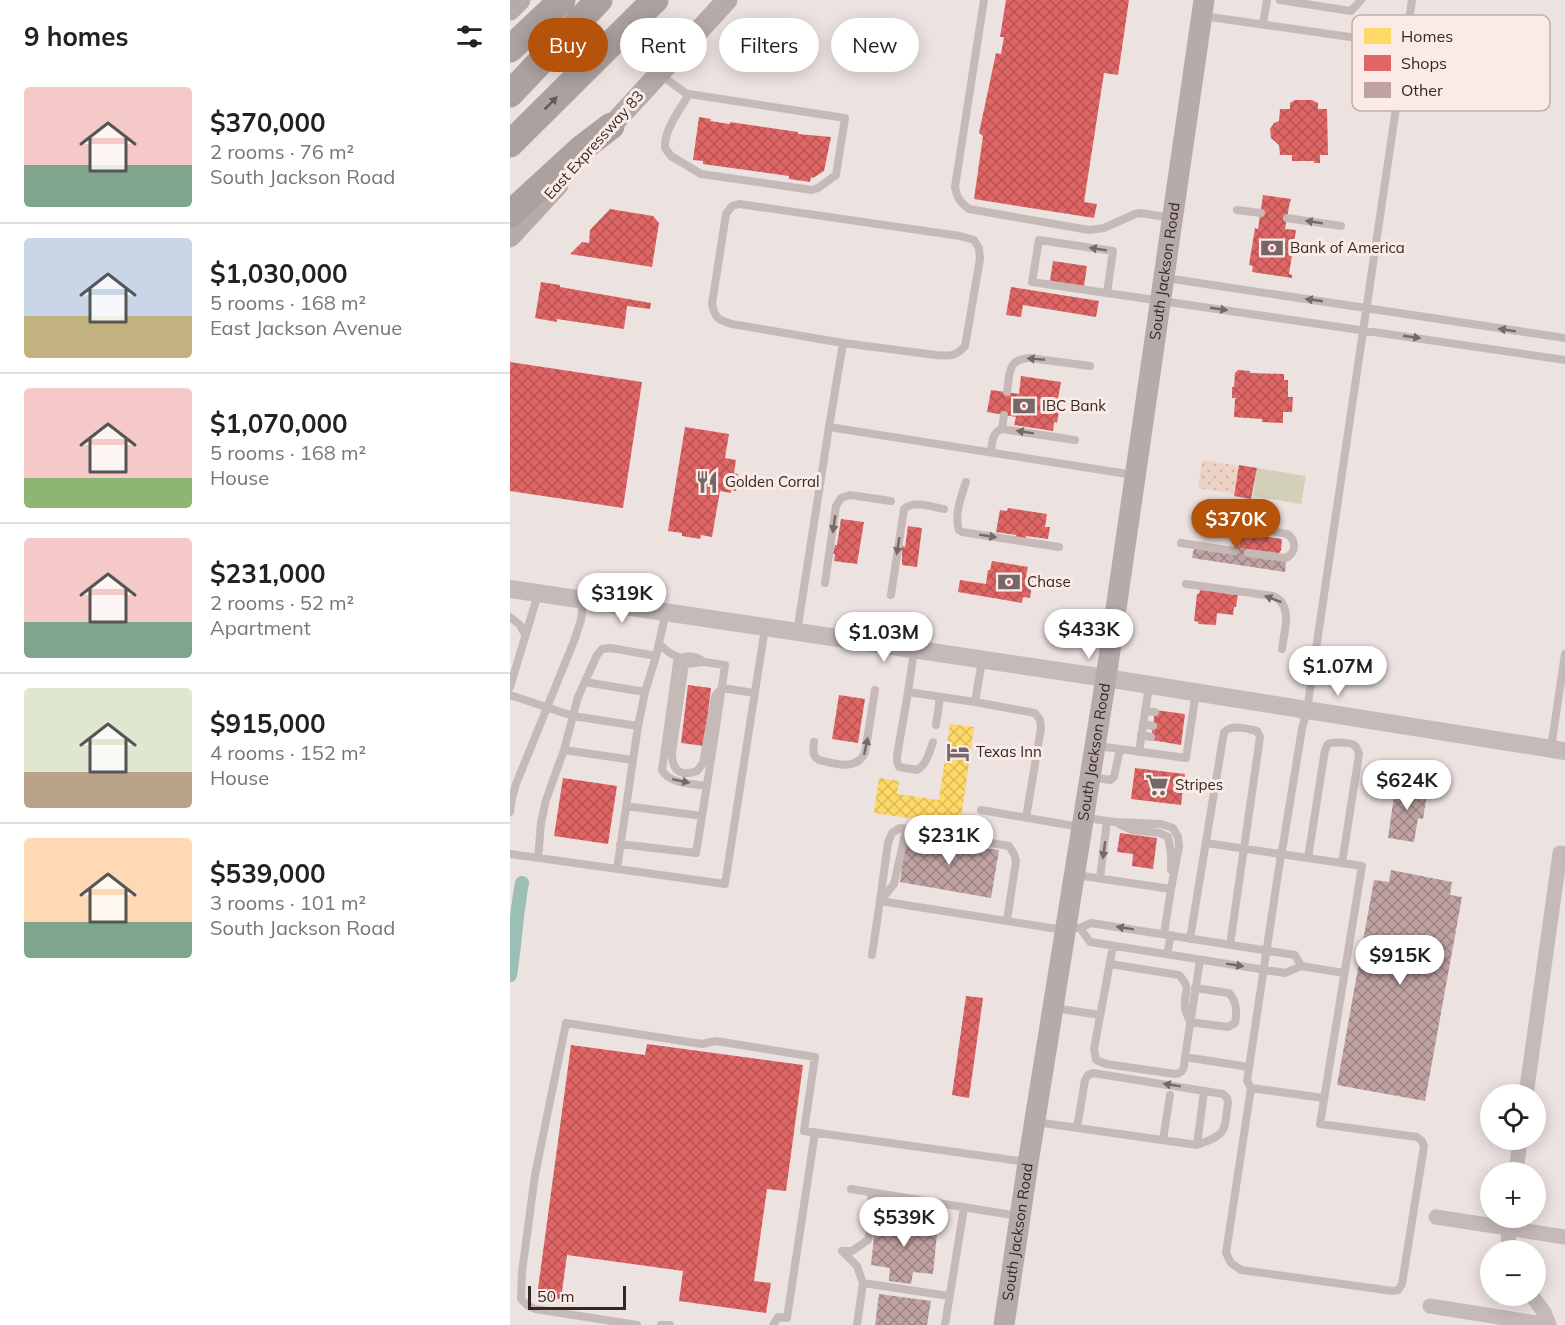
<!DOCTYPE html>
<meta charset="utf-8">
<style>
body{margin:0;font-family:Mulish,sans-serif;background:#f2f2f2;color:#222;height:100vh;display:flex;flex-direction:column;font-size:22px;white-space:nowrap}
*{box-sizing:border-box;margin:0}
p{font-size:20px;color:#767676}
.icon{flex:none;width:33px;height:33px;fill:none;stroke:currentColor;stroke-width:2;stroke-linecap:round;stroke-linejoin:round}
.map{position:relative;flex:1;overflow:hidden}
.details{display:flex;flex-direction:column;background:#fff;width:510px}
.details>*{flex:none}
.top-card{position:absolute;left:18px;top:18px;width:570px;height:54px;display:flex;gap:12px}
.fabs{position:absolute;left:970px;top:1084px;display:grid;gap:12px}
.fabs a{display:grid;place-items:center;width:66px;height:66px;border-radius:50%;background:#fff;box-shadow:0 3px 15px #0003;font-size:30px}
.scale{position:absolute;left:18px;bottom:15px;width:98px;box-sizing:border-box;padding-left:6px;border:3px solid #362727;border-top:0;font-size:16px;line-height:21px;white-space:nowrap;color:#362727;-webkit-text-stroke:4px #faebe6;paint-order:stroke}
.price{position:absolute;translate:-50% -51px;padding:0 14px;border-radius:21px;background:#fff;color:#222;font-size:20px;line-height:39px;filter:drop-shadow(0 2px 3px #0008)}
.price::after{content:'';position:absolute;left:50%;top:36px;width:18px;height:14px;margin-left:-9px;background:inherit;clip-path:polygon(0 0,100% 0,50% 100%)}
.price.selected{background:#b45309;color:#fff}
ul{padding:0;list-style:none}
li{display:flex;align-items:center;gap:18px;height:150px;padding:0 24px}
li+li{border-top:2px solid #e0e0e0}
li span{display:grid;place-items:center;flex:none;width:168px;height:120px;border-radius:6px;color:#555}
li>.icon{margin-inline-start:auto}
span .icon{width:72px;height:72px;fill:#fffc;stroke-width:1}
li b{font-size:26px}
h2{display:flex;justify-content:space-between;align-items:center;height:72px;padding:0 24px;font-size:26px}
.tag{padding:0 21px;border-radius:27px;background:#fff;box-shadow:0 3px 15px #0003;font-size:21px;line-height:54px}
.tag.selected{background:#b45309;color:#fff}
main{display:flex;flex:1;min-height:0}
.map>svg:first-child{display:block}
.green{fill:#d3d0b9}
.sand{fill:url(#sand-dots)}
.homes{fill:url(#homes-cross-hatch)}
.shops{fill:url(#shops-cross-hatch)}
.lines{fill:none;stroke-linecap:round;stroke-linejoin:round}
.canal{stroke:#9bbeb5;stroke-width:14}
.building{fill:url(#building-cross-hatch)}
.service{stroke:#c5bab8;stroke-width:8}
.minor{stroke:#c5bab8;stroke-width:15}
.tertiary{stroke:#c5bab8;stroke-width:18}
.secondary{stroke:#b6aba9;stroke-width:21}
.motorway{stroke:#aba19f;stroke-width:27}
.oneway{fill:#655857}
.oneway2{fill:#766968}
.labels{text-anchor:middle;stroke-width:6;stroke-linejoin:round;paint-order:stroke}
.street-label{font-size:15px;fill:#362727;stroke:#faebe6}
.poi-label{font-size:15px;fill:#362727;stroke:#faebe6;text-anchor:start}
.key{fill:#faebe6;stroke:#bfb0ad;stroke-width:1.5}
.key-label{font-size:16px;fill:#362727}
</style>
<main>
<section class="details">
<h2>9 homes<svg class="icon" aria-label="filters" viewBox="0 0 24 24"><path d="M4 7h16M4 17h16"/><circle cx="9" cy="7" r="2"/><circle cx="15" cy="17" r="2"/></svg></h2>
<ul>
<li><span style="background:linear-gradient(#f6c9c9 65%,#7fa58c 0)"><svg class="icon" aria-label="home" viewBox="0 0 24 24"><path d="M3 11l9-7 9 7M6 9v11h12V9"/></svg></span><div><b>$370,000</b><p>2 rooms · 76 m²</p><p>South Jackson Road</p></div></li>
<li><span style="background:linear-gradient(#c9d6e8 65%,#c2b280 0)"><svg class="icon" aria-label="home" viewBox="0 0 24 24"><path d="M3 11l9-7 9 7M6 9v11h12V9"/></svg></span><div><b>$1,030,000</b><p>5 rooms · 168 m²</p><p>East Jackson Avenue</p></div></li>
<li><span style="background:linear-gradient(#f6c9c9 75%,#8fb573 0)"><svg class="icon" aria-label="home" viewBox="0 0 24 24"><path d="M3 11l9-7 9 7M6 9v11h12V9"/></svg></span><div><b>$1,070,000</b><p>5 rooms · 168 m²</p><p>House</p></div></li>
<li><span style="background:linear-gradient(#f6c9c9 70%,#7fa58c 0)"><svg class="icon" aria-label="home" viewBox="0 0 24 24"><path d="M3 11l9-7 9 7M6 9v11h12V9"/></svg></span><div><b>$231,000</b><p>2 rooms · 52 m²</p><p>Apartment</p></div></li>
<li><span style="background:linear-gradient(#dfe7d0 70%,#b9a48a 0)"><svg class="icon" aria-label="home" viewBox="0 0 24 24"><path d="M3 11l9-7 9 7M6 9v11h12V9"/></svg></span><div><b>$915,000</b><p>4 rooms · 152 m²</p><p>House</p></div></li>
<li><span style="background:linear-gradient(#ffd9b3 70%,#7fa58c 0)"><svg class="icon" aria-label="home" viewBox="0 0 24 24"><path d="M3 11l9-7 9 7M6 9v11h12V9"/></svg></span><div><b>$539,000</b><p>3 rooms · 101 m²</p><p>South Jackson Road</p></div></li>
</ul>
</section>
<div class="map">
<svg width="1055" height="1325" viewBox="0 0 1055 1325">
<defs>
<pattern id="sand-dots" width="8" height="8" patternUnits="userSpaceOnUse" patternTransform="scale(1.5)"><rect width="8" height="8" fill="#edd3c5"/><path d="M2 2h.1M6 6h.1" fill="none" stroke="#ccb5a9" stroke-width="1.8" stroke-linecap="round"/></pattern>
<pattern id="homes-cross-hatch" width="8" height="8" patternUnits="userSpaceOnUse" patternTransform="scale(1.5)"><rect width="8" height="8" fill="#ffd966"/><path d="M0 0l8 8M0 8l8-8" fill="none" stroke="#dbba58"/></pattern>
<pattern id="shops-cross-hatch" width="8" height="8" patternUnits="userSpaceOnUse" patternTransform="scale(1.5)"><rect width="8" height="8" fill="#e06666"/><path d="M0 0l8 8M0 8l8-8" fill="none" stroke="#b65454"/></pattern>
<pattern id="building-cross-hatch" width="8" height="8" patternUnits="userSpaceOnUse" patternTransform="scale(1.5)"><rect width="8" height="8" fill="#c0a2a2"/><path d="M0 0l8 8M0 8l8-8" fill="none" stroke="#9d8484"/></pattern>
</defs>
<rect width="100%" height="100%" fill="#ece2e0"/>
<!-- green -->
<path class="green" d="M747,468L796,476L791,504L743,496Z"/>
<!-- sand -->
<path class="sand" d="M692,460L729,466L724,494L688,488Z"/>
<!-- homes -->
<path class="homes" d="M440,724L464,727L450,825L364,813L369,778L389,781L387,794L429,800Z"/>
<!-- shops -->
<path class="shops" d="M496,0H619L608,75L594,73L574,202L587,204L584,218L464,199L473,136L469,133L486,53L491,54L494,37H490Z
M785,100H802L808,103V109H817L818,155H810V163H804V161H782V155H770L769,145L761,138L760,129L764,123L769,121L770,109H780V103Z
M189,117L201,119L200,121L220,124V122L288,132V134L321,137L314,171L303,178L301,177L300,182L279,179V176L193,164V161L183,160Z
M753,195L781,199V202L780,201L775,229L786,230L779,274L782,275V278L742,272L743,266L739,265L745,228L748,229Z
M100,209L143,216L149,223L142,267L60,254L72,242L79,243L80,230Z
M543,261L577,266L574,286L540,281Z
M31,282L50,285V287L141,303L140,309L117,306L114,329L47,319V322L25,318Z
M501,287L589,301L586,317L513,305L511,317L496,315Z
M0,362L132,382L113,508L0,491Z
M728,370L740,371V373L774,374V380H778V397H783L782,412H773V423L752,422V419L724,417L725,399L727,398H722V387H724L725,373Z
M511,376L551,382L548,399H551L547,423L544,422L543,431L504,425L506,417L477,412L481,390L509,394Z
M175,427L219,434L215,458L226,460L224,473L228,474L226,491L221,490V493L210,491L202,537L191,535L190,539L172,536V533L158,531Z
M729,465L747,468L741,499L724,496Z
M498,508L537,514L535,527H540L538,539L516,536V538L506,537V535L486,532L490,510L497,511Z
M331,519L354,522L347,564L324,561L325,554H323L325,545H327Z
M398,526L412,528L407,567L392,565V546L395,547Z
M732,527L746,530L745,535L772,539L771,551H770L769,554L729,548Z
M482,561L518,567L516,576L523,578L520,598L513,597L512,603L448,592L450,580L476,584L478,570H480Z
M701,589L708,592L724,595V593L728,594L726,607H724L723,615L707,613L706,625L688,624L689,622L684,621L687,594H689L690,590L700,591Z
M178,685L201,688L194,746L171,743Z
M329,695L355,699L348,743L322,739Z
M645,710L675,714L671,745L641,740Z
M625,768L675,774L671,805L621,799Z
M53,778L107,786L98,844L44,836Z
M610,833L647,838L643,869L622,866L623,854L607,852Z
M456,996L473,998L459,1098L442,1095Z
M137,1044L293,1065L276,1191L257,1189L244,1281L261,1283L256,1313L169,1301L173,1271L57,1255L51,1299L27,1296L61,1045L135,1055Z"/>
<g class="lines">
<!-- canal -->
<path class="canal" d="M0,975C5,945 6,914 12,883"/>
</g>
<!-- building -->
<path class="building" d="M687,521L732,527L729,548L739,549L776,561L775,572L682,558L684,548L724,554L726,537L685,531Z
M886,782L918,787L913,819L908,818L904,842L878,838Z
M396,836L489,850L481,898L390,882Z
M881,870L942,882L940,895L952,897L915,1101L827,1085L864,880L879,882Z
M366,1217L428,1224L423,1274L403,1272L401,1284L379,1281L380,1268L361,1265Z
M369,1294L421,1301L417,1325H365Z"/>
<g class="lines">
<!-- service -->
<path class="service" d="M474,0L445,187C447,198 450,202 459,209L579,230L594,228L625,214L631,213L661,218
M770,0L841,11L851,0
M693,16L896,45
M753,24L757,0
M151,75L174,92L179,94L335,118L326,175L308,188L302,190L191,174L161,156L155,148C154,129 170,110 179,94
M727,210L751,213
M777,218L831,226
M656,278L1055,338
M597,293L603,251L529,240L522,282L597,293L1055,360
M497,392C500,374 497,359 520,358L580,366
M319,427L333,343L426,355C440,356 445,357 455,346L470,259L469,248L464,240L450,236L229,204L222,206L216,214L202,304C205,319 209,320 222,324L333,343
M492,429L494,415
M481,452C482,443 482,432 492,429L565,440
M456,482C451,497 444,515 449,530L452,532L549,547
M719,517L723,523L731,526L777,534C787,540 786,553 776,558L738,553
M671,543L724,551
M315,583L326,506L331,498L340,495L381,501
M676,584L763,596C784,605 774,631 772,649
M381,595L394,509C404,500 422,507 434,509
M0,617L10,625L15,635
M287,632L319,427L624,475
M149,644L161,654L171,658
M404,651L398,692L465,702
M472,661L465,702L525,713L530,720L531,728L516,818
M194,662C186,655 174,654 167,662L152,770C159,784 183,784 197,786
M75,682L135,692
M0,687L28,594
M398,692L387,756V762L389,767L407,770C417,764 419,753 423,742
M0,695L63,716L128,726
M635,711L645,712
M633,724L643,726
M426,725L430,697
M631,735L641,737
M304,742C303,750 302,756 309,760C325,764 346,771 355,753L365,690
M588,746L610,749
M1041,748L1055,654
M54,750L123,760
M629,752L639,686
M582,777L600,780L604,777L610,749L676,758L686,692
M471,810L570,827
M0,812L2,798L6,784L64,641L71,620L73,600
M192,816C200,766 208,716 215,665L194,662L175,664L162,753C162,771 171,777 187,771L193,763L205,696L212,688L245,693
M576,818L605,822L651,824L663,828L668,837L669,847L661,889
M609,824L622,830L650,833L658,837L661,853V870
M696,843C748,851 800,858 852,866L810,1124L907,1137L912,1141L914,1146L892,1284L888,1290L883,1291L731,1270L721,1263L716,1253L741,1088L737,1081L771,854L773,845L792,729L797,710L902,0
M110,844L186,853L192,816L116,806
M0,854L215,884L255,628
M28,858L31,823L36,800L54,750L68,697L87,655L92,649L101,648L146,656L156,612
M798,858L815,750L818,744C822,742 839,742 844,745C847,747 848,750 849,754L832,863
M107,869L128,726L135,692L146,656
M566,875L661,889L654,934
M590,878L597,821
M371,900L384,884L396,830
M370,901L378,843L382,833L390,828L499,846L504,854L506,861L497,920
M566,928H570L581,923L785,955L791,966
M570,928L580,942L775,973L791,966L834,973
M680,939L714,732C722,724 737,729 747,731L750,737L720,945
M603,946L584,1049L586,1060L596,1064L665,1074C675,1073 674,1066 675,1057
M657,954L661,935
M362,955L370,901L554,930
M690,960L675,1057L739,1067
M600,964L669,975C683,990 673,991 675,1007C675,1012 679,1018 680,1022L718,1027L725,1023C727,1012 727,1002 719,993L685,988
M544,1008L590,1015
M741,1088L814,1098
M526,1122L687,1145L694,1091
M567,1128L575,1080L578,1075L583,1073L713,1094L717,1098L718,1102C714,1133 717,1134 687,1145
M653,1140L660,1095
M341,1189L509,1216
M332,1251H342L358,1240L363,1217L361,1192
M332,1251L347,1266L353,1283
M127,1325L25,1309L17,1305L11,1299L12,1272L25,1175L56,1023L192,1044L206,1041L305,1057L294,1131L517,1162
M151,1325H160
M263,1325L268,1317L277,1318L305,1132
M347,1325L353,1283L439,1296
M435,1325L454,1208"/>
<!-- minor -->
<path class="minor" d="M1016,1095L1050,853L1055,854
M1006,1173L1010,1140
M926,1217L1055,1237
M999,1251L998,1228L999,1218
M920,1306L1039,1325L1034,1312L1022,1296"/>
<!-- tertiary -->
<path class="tertiary" d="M0,589L596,678L1055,751"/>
<!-- secondary -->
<g class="secondary">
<path d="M0,10L10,0"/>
<path d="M91,137L217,0"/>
<path d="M0,237L48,185"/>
<path id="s1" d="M494,1325L518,1163L596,678L694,0"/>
</g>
<!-- motorway -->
<path class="motorway" d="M0,49L52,0
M0,94L89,0
M0,144L145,0
M0,214L71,149L101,126"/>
</g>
<!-- one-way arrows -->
<defs><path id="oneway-solid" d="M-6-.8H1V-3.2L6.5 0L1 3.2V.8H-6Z" transform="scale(1.5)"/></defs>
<use class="oneway" href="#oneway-solid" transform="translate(41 103) rotate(-45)"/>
<g class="oneway2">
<use href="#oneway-solid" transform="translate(804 222) rotate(-171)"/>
<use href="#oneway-solid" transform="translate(588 249) rotate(-171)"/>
<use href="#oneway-solid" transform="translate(804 300) rotate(-172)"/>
<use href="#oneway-solid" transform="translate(709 309) rotate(8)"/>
<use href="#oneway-solid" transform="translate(997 330) rotate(-171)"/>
<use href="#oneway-solid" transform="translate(902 337) rotate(8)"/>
<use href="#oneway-solid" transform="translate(526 359) rotate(-175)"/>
<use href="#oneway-solid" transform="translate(515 432) rotate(-171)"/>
<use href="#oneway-solid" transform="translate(324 524) rotate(98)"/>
<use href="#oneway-solid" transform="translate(478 536) rotate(9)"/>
<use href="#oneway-solid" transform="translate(388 546) rotate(99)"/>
<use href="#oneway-solid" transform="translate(763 599) rotate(-159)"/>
<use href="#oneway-solid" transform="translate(356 746) rotate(-78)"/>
<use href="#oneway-solid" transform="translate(171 781) rotate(12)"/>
<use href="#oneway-solid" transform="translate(594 850) rotate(98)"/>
<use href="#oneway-solid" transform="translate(615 928) rotate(-171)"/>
<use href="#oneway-solid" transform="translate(725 965) rotate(9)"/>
<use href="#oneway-solid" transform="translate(662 1085) rotate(-171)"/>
</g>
<!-- icons -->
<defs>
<g id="bank-bare" transform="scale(1.8)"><path d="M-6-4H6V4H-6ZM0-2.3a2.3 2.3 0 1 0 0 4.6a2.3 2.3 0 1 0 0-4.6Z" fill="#766868" stroke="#faebe6" stroke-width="2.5" paint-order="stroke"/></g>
<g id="restaurant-bare" transform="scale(1.8)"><path d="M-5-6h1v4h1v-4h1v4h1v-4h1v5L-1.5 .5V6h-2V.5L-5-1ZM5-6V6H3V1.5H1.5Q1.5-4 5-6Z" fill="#766868" stroke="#faebe6" stroke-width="2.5" paint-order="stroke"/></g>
<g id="hotel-bare" transform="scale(1.8)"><path d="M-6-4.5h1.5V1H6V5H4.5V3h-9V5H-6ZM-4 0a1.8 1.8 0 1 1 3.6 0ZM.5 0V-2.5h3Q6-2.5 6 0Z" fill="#766868" stroke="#faebe6" stroke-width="2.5" paint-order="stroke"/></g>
<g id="supermarket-bare" transform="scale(1.8)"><path d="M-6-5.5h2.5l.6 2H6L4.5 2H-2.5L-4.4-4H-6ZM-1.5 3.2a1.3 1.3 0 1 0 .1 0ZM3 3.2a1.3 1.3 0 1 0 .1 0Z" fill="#766868" stroke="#faebe6" stroke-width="2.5" paint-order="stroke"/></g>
</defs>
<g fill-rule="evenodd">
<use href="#bank-bare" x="762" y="248"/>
<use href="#bank-bare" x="514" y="406"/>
<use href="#restaurant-bare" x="197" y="482"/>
<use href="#bank-bare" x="499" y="582"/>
<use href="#hotel-bare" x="448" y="752"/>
<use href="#supermarket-bare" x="647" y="785"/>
</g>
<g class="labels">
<!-- street labels -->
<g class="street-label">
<text transform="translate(84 145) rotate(-48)" y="5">East Expressway 83</text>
<text dy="5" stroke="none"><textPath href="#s1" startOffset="1066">South Jackson Road</textPath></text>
<text dy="5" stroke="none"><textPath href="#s1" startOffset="580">South Jackson Road</textPath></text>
<text dy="5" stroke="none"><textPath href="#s1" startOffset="94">South Jackson Road</textPath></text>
</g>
<!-- poi labels -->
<g class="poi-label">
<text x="780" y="253">Bank of America</text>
<text x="532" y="411">IBC Bank</text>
<text x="215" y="487">Golden Corral</text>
<text x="517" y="587">Chase</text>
<text x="466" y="757">Texas Inn</text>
<text x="665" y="790">Stripes</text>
</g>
</g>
<!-- legend -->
<rect x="842" y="15" width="198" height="96" rx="9" class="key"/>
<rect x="854" y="28" width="27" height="16" fill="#ffd966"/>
<rect x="854" y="55" width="27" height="16" fill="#e06666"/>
<rect x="854" y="82" width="27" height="16" fill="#c0a2a2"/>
<g class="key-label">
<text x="891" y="42">Homes</text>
<text x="891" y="69">Shops</text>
<text x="891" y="96">Other</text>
</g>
</svg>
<div class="fabs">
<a><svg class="icon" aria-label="locate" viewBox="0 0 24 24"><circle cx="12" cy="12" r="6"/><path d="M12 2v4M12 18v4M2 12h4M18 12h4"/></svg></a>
<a>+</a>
<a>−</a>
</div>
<div class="scale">50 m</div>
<b class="price selected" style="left:726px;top:550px">$370K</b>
<b class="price" style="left:112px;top:624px">$319K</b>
<b class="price" style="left:579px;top:660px">$433K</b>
<b class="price" style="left:374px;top:663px">$1.03M</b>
<b class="price" style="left:828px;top:697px">$1.07M</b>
<b class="price" style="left:897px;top:811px">$624K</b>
<b class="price" style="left:439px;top:866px">$231K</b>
<b class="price" style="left:890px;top:986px">$915K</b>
<b class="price" style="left:394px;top:1248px">$539K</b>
<div class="top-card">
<a class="tag selected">Buy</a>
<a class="tag">Rent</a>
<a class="tag">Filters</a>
<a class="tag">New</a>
</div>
</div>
</main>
